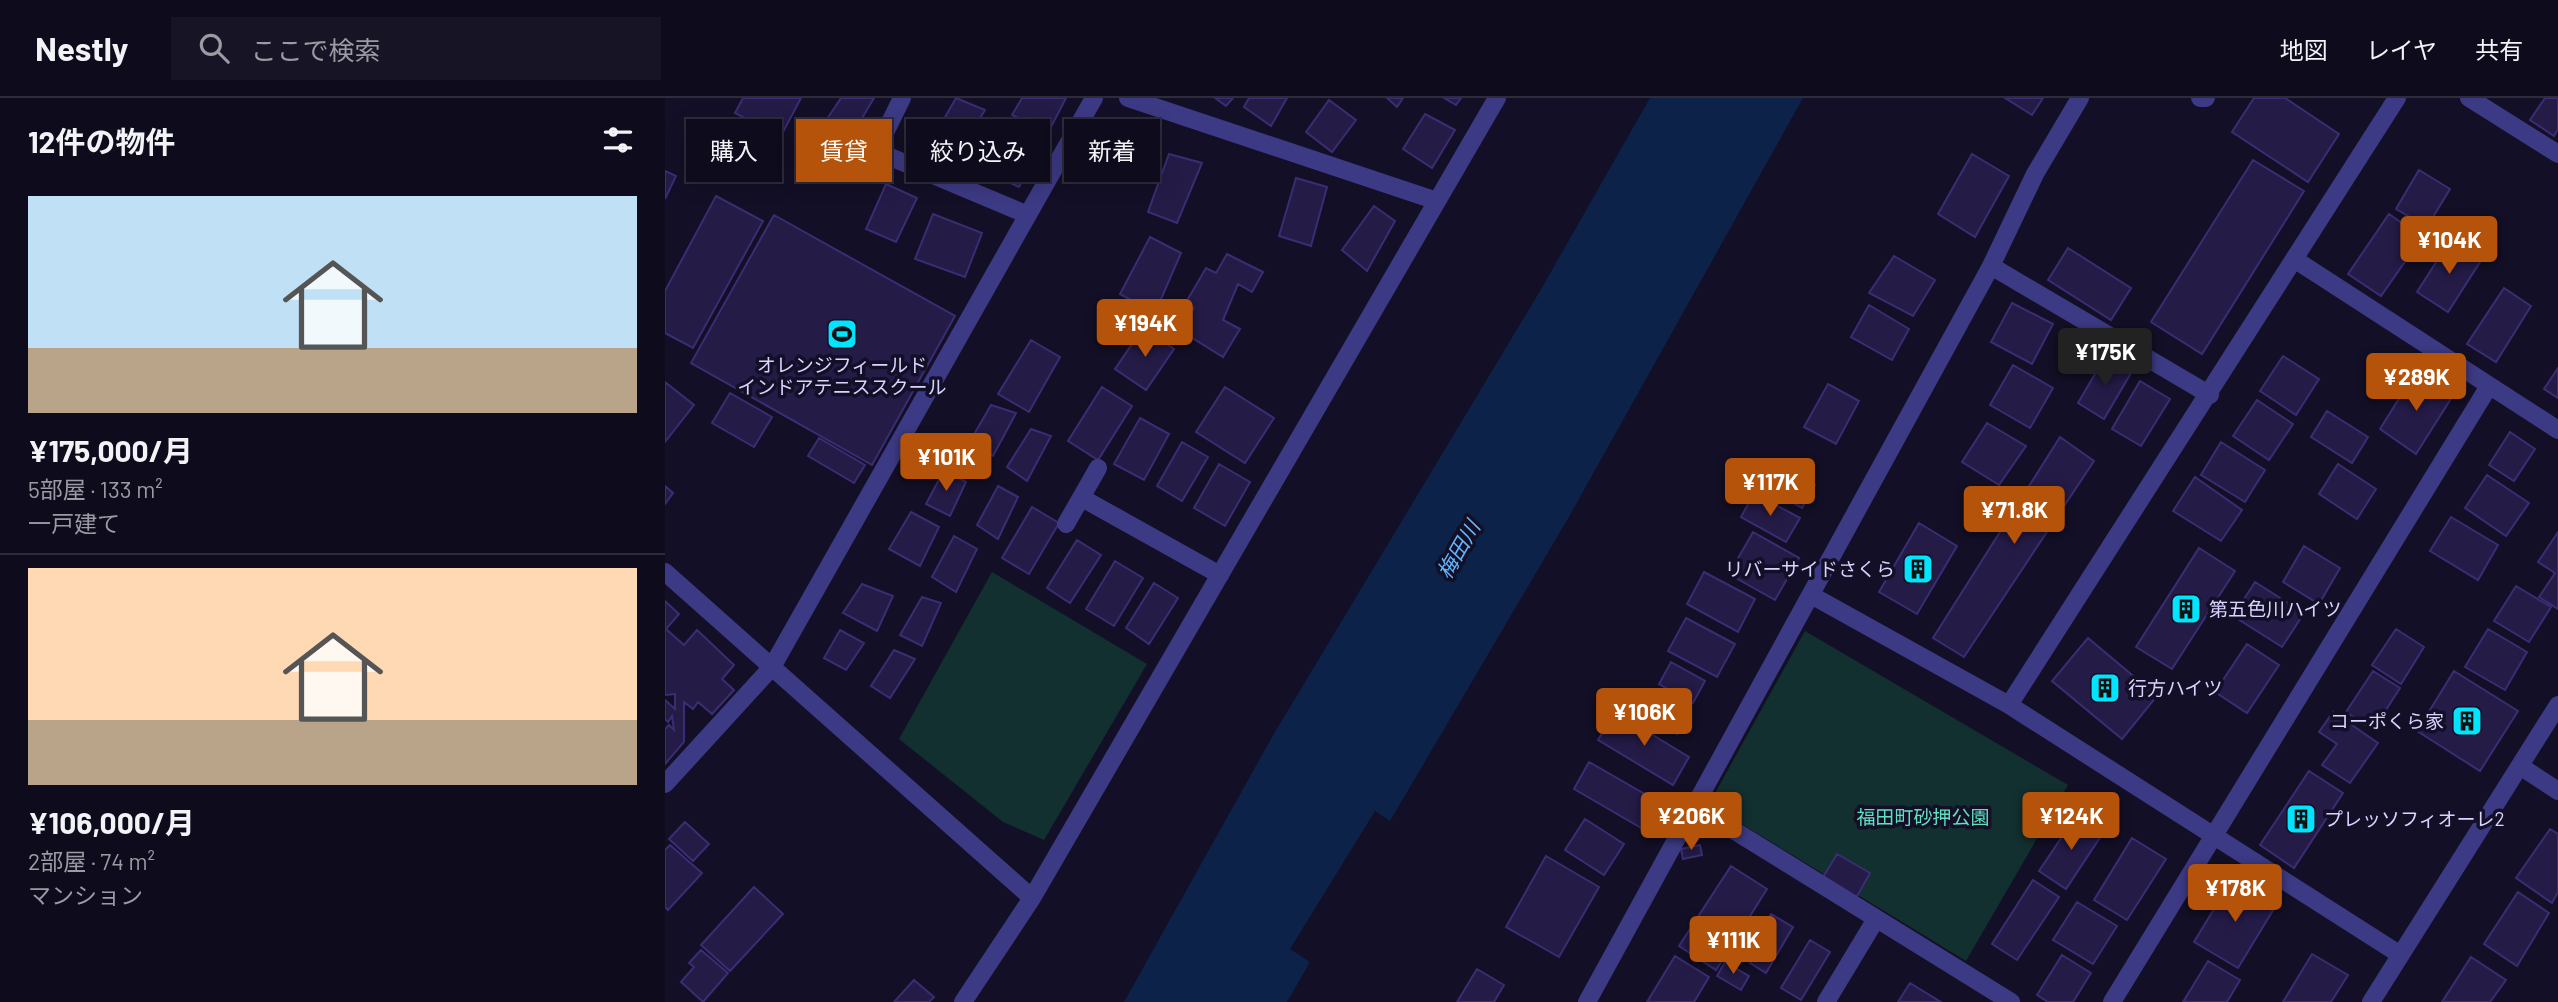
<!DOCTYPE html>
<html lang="ja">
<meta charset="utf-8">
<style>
body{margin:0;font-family:Barlow,"Noto Sans JP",sans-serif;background:#171425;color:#f1f3f6;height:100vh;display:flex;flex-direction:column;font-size:26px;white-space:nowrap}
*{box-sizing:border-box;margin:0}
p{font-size:23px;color:#9b9ba3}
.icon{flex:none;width:38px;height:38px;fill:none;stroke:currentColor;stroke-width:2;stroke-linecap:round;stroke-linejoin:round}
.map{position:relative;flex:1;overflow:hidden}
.side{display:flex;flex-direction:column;background:#0e0b1c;width:665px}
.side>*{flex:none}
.hud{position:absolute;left:21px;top:21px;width:665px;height:63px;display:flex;gap:14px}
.price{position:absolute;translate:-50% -60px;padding:0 16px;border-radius:7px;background:#b45309;color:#fff;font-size:23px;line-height:46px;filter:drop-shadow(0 2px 4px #0008)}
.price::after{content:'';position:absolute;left:50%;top:42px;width:21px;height:16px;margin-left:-10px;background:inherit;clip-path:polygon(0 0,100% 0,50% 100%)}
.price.active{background:#222;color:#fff}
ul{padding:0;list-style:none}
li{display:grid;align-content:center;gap:14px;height:371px;padding:0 28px}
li+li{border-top:2px solid #2e2b3b}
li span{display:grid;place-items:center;height:217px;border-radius:0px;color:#555}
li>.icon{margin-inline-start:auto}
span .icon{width:126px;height:126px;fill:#fffc;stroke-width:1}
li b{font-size:30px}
h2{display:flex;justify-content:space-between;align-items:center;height:84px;padding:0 28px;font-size:30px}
.pill{padding:0 24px;border-radius:0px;background:#0e0b1c;box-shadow:0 4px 18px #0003,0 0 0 2px #2e2b3b;font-size:24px;line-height:63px}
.pill.active{background:#b45309;color:#fff}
header{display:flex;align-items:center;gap:42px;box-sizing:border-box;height:98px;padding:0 35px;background:#0e0b1c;border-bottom:2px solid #2e2b3b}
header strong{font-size:33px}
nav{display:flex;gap:38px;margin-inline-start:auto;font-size:24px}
.search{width:490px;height:63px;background:#171425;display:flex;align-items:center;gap:18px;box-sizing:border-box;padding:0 24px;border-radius:0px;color:#9b9ba3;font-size:26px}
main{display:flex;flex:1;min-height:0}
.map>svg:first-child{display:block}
.green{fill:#12302f}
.water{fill:#0c2248}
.building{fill:#241b47;stroke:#3b2d73;stroke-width:2}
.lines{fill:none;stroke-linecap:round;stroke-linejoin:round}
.service{stroke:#3d3a85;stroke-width:18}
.minor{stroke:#3d3a85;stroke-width:18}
.labels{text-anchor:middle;stroke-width:7;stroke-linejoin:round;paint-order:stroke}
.poi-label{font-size:19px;fill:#d9d4ff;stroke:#130f26;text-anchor:start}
.park-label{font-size:19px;fill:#5fe0c0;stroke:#130f26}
.water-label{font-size:21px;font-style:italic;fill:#62b6ff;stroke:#130f26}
</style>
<header>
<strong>Nestly</strong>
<div class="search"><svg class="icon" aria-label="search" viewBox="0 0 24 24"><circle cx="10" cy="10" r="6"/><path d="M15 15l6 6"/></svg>ここで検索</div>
<nav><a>地図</a><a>レイヤ</a><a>共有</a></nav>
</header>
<main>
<section class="side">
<h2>12件の物件<svg class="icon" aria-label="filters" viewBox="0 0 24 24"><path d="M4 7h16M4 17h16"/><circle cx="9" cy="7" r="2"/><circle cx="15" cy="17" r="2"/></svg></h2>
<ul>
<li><span style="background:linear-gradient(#bfe0f5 70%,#b9a48a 0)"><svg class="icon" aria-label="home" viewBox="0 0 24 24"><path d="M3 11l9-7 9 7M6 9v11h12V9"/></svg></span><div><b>¥175,000/月</b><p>5部屋 · 133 m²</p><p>一戸建て</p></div></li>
<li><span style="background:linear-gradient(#ffd9b3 70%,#b9a48a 0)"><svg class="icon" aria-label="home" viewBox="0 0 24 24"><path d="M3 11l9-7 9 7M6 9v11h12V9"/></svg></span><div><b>¥106,000/月</b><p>2部屋 · 74 m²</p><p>マンション</p></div></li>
</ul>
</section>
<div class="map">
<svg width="1893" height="904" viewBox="0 0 1893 904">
<rect width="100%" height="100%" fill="#130f26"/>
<!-- green -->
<path class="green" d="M327,474L482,566L379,742L338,724L234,641Z
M1140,533L1403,687L1301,863L1044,706Z"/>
<!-- water -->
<path class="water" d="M985,0H1138L905,417L725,723L710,713L625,851L645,864L622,904H459L607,639L875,193Z"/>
<!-- building -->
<path class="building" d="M78,0H136L116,38L70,15Z
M176,0H209L187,37L160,24Z
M291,0L320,12L285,69L260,54Z
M357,0H401L384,33L347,17Z
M550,0H568L561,8Z
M584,0H622L606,28L579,9Z
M722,0H738L732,9Z
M779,0H796L791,7Z
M1340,0H1378L1367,17Z
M1589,0H1620L1674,36L1643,84L1567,34Z
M1880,0H1893V31L1889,38L1865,22Z
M664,2L691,22L667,54L641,34Z
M760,16L790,32L767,70L738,51Z
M348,28L377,45L354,89L319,72Z
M504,56L537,65L512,125L483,114Z
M1307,56L1344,78L1310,139L1273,116Z
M1588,62L1639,93L1537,256L1486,224Z
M1754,72L1785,91L1762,129L1731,111Z
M0,73L11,78L0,101Z
M631,80L662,89L646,148L614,138Z
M221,86L252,100L231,144L201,131Z
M51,98L98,123L28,250L0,235V193Z
M709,108L730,123L702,173L677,152Z
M268,116L317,135L300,179L250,161Z
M1724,116L1757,139L1716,198L1683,176Z
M109,117L290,218L207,367L26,265Z
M485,139L516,155L490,215L455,196Z
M1786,141L1817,161L1783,214L1752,194Z
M1403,150L1466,190L1446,222L1383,182Z
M562,156L598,174L587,194L573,186L558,222L575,231L558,259L516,233L529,210L520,206L541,170L551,175Z
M1229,158L1270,182L1248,218L1204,195Z
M1839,190L1866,208L1831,264L1802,246Z
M1347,205L1388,226L1367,266L1326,244Z
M1204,207L1244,231L1227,262L1186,239Z
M478,230L509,251L481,292L450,271Z
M366,242L395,259L364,314L333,296Z
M1618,258L1654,281L1631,317L1595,293Z
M1440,259L1466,275L1439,321L1413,305Z
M1348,267L1388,290L1365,330L1325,307Z
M1893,270V300L1879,291Z
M1750,275L1787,299L1751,356L1715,331Z
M1475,283L1505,301L1476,348L1447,331Z
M0,284L29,307L0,344Z
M1163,286L1194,303L1171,346L1139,329Z
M437,289L467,308L433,362L403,343Z
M560,289L609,320L580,365L531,334Z
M65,295L107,319L89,349L47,325Z
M1592,302L1628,326L1604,362L1568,338Z
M326,307L351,315L328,358L304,345Z
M1662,313L1703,339L1687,365L1646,339Z
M475,320L504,336L479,382L449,366Z
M1322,325L1361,348L1334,387L1297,364Z
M366,331L386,338L362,383L342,369Z
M1845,334L1870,351L1849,383L1824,367Z
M1395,339L1429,363L1299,559L1268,540Z
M154,340L200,367L189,385L143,358Z
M517,344L543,359L517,403L492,388Z
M1556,344L1600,372L1580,404L1536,377Z
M1106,363L1150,387L1137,410L1093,385Z
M554,366L585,384L560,428L529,410Z
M1673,366L1711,391L1692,421L1654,396Z
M279,372L301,384L285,418L261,406Z
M1822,377L1864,405L1841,438L1800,410Z
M1530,379L1577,412L1556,443L1508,413Z
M0,388L8,395L0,406Z
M333,388L353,399L333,441L312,427Z
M1089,395L1135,420L1121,444L1076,419Z
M367,409L394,425L364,476L337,460Z
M246,414L274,429L255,468L224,451Z
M1786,419L1833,447L1813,482L1765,453Z
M1254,425L1292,448L1252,516L1214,494Z
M1088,434L1134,460L1110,502L1064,476Z
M1893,434V511L1874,499L1890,475L1873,464Z
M289,438L312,451L291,494L267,479Z
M412,442L436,457L405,505L382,490Z
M1639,448L1675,470L1654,506L1618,484Z
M1534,450L1570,473L1507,571L1471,549Z
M450,463L478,480L449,528L421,511Z
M1039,474L1090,501L1073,534L1022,506Z
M1590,484L1639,515L1617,549L1568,518Z
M489,485L513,500L484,546L461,530Z
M197,486L228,498L212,533L178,515Z
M1851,488L1886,509L1864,544L1829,523Z
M257,499L276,505L257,548L235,537Z
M0,503L14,516L1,531L19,547L32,532L69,567L57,581L69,592L47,616L33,604L28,611L19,604V644L0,666V631L4,627L9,632L7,618L3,624L0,621V602L10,611V596L0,597Z
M1021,520L1070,546L1052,579L1003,553Z
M1731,531L1759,549L1736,586L1707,567Z
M1823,531L1862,554L1840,592L1800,569Z
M175,532L199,545L181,572L159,560Z
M1423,540L1492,598L1457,641L1387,583Z
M1582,546L1614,567L1582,615L1550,594Z
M229,552L250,561L225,600L206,588Z
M1006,564L1040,583L1028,605L994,586Z
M1708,573L1735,590L1708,632L1681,614Z
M1789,573L1853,613L1815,673L1752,633Z
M987,594L1024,614L1012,636L976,615Z
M950,614L1024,659L1008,687L933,642Z
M1668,614L1713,645L1685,685L1657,667L1672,646L1654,634Z
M924,664L999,707L983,734L909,691Z
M1644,673L1678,695L1629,770L1595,747Z
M1411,718L1438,735L1401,791L1374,773Z
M920,721L959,746L939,777L900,752Z
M20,724L44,746L28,763L4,741Z
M1885,731L1893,736V794L1887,805L1851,780Z
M1467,740L1501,761L1462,822L1429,802Z
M5,747L37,775L3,812L0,809V752Z
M1035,747L1037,757L1018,761L1016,751Z
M1172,756L1205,775L1191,800L1157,781Z
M881,758L934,789L894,859L841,829Z
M1066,768L1102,791L1051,872L1014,848Z
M1368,782L1394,799L1352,862L1327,846Z
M1566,783L1610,809L1573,870L1529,844Z
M89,789L118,816L65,873L36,847Z
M1853,794L1884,815L1852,868L1819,846Z
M1412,804L1452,828L1428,866L1388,842Z
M1106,816L1128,829L1101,875L1085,865L1097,845L1090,842Z
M1145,842L1165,854L1136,902L1116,890Z
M36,852L63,875L38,904L16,884L29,869L24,865Z
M1647,856L1683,877L1666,904H1618Z
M1397,857L1426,875L1408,904H1383L1372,897Z
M1010,858L1044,879L1029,904H982Z
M1806,859L1841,882L1825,904H1777Z
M1543,863L1575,882L1562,904H1518Z
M1060,864L1084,878L1076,892L1052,878Z
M812,871L839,887L829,904H792Z
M249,882L269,899L264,904H229Z
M1245,885L1276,904H1233Z"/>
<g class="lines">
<!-- service -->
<path class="service" d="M417,400L555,477
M401,426L433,370"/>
<!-- minor -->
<path class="minor" d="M237,0L211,53L363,117
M463,0L772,103
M1535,0H1541
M1804,0L1893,56
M1629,161L1893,332
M1326,168L1545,297
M0,474L367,800
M1146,497L1344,607L1734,856
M1344,607L1732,0
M1855,668L1893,693
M0,686L107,569L429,0
M1028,707L1346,904
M298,904L367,800L832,0
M922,904L1326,168L1370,76L1415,0
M1161,904L1211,821
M1447,904L1824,288
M1706,904L1893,607"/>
</g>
<!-- icons -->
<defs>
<g id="stadium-square" transform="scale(1.575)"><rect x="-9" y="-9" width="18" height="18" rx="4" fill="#00e5ff" stroke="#130f26"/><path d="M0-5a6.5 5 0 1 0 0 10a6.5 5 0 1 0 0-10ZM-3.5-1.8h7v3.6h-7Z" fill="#111"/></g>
<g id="building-square" transform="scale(1.575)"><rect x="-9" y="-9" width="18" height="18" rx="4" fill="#00e5ff" stroke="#130f26"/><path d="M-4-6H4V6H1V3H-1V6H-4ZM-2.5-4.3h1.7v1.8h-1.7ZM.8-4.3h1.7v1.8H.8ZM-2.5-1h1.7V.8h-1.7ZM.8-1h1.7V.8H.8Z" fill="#111"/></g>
</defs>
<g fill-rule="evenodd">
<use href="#stadium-square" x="177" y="236"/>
<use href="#building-square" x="1253" y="471"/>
<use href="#building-square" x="1521" y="511"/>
<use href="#building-square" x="1440" y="590"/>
<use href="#building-square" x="1802" y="623"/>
<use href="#building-square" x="1636" y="721"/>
</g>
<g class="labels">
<!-- poi labels -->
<g class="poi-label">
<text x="177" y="274" text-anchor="middle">オレンジフィールド<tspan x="177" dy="22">インドアテニススクール</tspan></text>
<text x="1230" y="478" text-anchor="end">リバーサイドさくら</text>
<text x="1544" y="518">第五色川ハイツ</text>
<text x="1463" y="597">行方ハイツ</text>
<text x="1779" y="630" text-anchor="end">コーポくら家</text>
<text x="1659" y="728">プレッソフィオーレ2</text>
</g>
<!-- park labels -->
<g class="park-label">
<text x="1258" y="726">福田町砂押公園</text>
</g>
<!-- water labels -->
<g class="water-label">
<text transform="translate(794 452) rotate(-60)" y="7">梅田川</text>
</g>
</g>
</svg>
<b class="price" style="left:1784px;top:178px">¥104K</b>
<b class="price" style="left:480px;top:261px">¥194K</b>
<b class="price active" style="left:1440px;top:290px">¥175K</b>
<b class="price" style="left:1751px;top:315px">¥289K</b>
<b class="price" style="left:281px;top:395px">¥101K</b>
<b class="price" style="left:1105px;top:420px">¥117K</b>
<b class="price" style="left:1349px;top:448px">¥71.8K</b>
<b class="price" style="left:979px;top:650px">¥106K</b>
<b class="price" style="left:1026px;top:754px">¥206K</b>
<b class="price" style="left:1406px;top:754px">¥124K</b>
<b class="price" style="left:1570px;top:826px">¥178K</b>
<b class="price" style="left:1068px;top:878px">¥111K</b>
<div class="hud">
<a class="pill">購入</a>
<a class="pill active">賃貸</a>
<a class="pill">絞り込み</a>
<a class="pill">新着</a>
</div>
</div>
</main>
